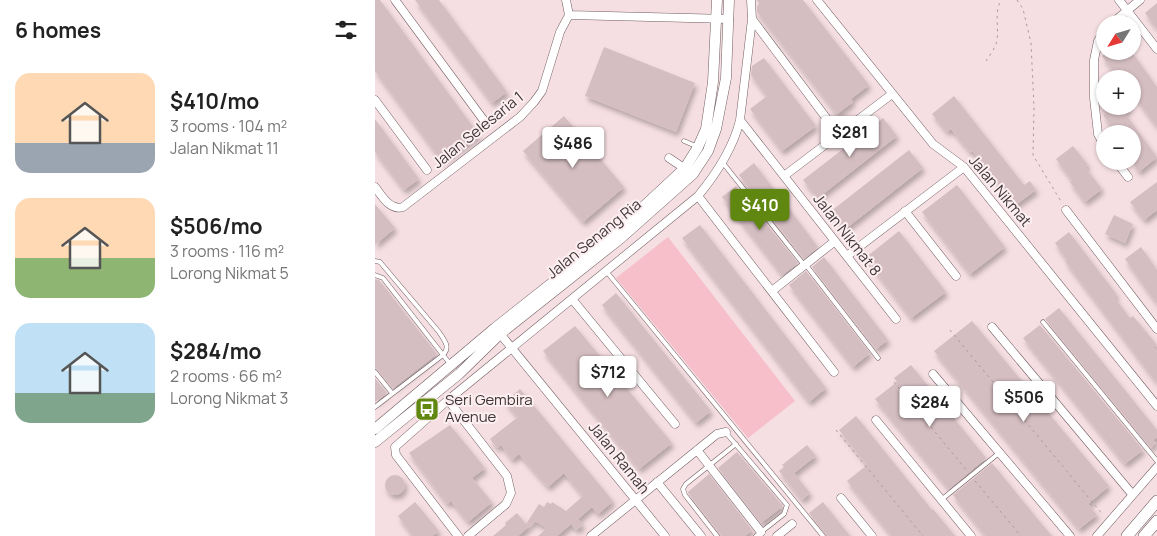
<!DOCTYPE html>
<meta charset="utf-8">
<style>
body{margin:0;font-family:Manrope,sans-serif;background:#f2f2f2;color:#222;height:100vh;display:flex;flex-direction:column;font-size:19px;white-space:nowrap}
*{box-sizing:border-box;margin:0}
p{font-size:16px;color:#767676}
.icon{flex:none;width:28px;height:28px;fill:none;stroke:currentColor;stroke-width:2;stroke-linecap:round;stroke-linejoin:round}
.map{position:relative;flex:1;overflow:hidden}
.details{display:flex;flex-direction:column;background:#fff;width:375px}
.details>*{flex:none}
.needle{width:32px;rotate:233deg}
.controls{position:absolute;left:721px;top:15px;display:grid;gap:10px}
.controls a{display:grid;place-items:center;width:45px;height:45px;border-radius:50%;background:#fff;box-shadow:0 1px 4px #0004;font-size:25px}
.price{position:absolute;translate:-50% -42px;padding:0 11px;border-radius:5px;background:#fff;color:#222;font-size:16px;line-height:32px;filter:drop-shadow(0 1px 2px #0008)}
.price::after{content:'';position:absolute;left:50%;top:30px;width:15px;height:11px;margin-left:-8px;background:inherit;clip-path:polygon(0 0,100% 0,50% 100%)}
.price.active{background:#60870f;color:#fff}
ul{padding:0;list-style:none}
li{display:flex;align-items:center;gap:15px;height:125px;padding:0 15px}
li span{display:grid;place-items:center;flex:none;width:140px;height:100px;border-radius:15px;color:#555}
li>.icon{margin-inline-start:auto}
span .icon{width:60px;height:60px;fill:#fffc;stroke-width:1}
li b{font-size:21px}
h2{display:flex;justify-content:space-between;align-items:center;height:60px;padding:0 15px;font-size:21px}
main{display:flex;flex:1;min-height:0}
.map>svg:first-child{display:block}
.green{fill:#f6bfca}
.building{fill:#d5bec2;filter:url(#shadow)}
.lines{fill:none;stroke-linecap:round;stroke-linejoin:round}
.service-casing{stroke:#705d60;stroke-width:5}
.minor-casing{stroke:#705d60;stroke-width:9}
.tertiary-casing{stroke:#705d60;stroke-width:11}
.secondary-casing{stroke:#705d60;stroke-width:12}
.path{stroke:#ab999d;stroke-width:1;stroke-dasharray:2.5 4;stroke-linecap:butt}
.service{stroke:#fff;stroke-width:4}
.minor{stroke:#fff;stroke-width:8}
.tertiary{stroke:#fff;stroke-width:10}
.secondary{stroke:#fff;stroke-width:11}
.labels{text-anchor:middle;stroke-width:4;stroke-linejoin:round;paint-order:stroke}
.street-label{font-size:15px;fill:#3e3537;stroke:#fdeff1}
.poi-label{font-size:15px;fill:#3e3537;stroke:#fdeff1;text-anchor:start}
</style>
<main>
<section class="details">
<h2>6 homes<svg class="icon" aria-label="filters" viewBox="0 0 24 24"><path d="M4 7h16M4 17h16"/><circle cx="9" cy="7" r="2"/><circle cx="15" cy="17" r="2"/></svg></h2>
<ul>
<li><span style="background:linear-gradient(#ffd9b3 70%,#9aa5b1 0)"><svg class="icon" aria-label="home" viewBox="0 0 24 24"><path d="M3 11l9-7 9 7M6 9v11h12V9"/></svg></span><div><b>$410/mo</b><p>3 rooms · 104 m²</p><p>Jalan Nikmat 11</p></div></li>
<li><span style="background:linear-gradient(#ffd9b3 60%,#8fb573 0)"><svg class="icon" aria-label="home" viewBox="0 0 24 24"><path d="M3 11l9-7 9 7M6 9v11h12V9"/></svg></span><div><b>$506/mo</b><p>3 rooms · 116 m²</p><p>Lorong Nikmat 5</p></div></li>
<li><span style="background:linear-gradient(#bfe0f5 70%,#7fa58c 0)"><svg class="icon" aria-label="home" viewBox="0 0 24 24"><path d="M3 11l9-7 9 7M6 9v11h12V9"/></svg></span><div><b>$284/mo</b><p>2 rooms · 66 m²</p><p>Lorong Nikmat 3</p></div></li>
</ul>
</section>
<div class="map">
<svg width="782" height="536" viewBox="0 0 782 536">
<defs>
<filter id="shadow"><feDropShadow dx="2.5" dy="4.5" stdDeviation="2.5" flood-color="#0004"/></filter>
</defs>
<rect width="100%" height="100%" fill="#f6dfe3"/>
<!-- green -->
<path class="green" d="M293,237L420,401L373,438L241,278Z"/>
<!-- building -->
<path class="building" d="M0,0H5L104,135L67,161L0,71Z
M40,0H64L132,92L117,103Z
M382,0H428L494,85L476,99L478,102L462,114L382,12V6L384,4Z
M782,3V29L770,13Z
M229,47L320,83L301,132L210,96Z
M734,51H756L782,87V127L758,94V79H744L727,56Z
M389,58L441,126L407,151L375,109L392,96L376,75L377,66Z
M730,83V106H757L749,112L782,157L764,172L758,163V134H730L738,128L728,115L731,113L726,107L725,99L728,96L725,91V87Z
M579,96L649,185L655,181L661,190L639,206L598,151L595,152L576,129L572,132L557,114Z
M189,116L249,187L208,222L148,151Z
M508,118L522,136L443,198L428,180Z
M0,119L44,179L29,190L0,152Z
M698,146L713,165L710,167L727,189L710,202L695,182L697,180L681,159Z
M534,150L548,168L469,230L455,212Z
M379,163L443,247L429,259L364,175Z
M782,182V210L769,220L755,202Z
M582,185L630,247L595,274L547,212Z
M361,186L423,263L407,275L347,197Z
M0,204L20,228L0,245Z
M739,215L758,224L750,243L730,234Z
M325,225L451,388L434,402L307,238Z
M524,231L571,292L536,318L490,258Z
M694,232L742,295L739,297L755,318L758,316L782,345L778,347L782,352V383L690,261L692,260L680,243Z
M766,247L782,270V304L750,259Z
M449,257L513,340L501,349L437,267Z
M431,271L495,353L478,367L414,285Z
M0,279L4,280L62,354L18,388L3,370L0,368Z
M241,293L336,411L321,423L227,305Z
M684,308L782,430V437L778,440L781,443L776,448L670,319Z
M597,321L734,486L713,504L722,515L704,529L559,351Z
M665,325L768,450L750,464L648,338Z
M200,326L297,443L264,469L168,351Z
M536,365L611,458L574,489L500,399L522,382L519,378Z
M0,378L12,393L0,402Z
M145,389L238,501L223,514L217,507L203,519L208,525L201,530L196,524L182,536H163L172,528L160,521L143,536H118L131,525L130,523L142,513L151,524L164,504L169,507L172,502L176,504L177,502L191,511L208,496L189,473L173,487L144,454L137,460L126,445L122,448L115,439L143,417L130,402Z
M481,416L557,510L558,509L580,536H517L472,481L492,465L464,430Z
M75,425L110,468L97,478L117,502L93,522L76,501L72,504L34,453Z
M432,445L441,456L419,473L435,493L427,500L404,471L409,467L407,465Z
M362,452L408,506L386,523L343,468Z
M617,463L665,522L677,536H611L578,495Z
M334,474L377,530L370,536H347L313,493V492Z
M10 485a10 10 0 1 1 20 0a10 10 0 1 1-20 0Z
M40,502L64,531L57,536H38L23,516Z
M448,502L467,526L475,536H452L434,513Z"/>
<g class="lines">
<!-- service casing -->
<g class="service-casing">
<path id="service" d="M309,141L323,147
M348,163L429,265
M0,261L5,262L64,332C69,340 76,347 68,355L76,365
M431,265L503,358
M231,271L448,536
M0,275L8,278L68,355L0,407
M668,322L782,461
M0,372L17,393
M351,433L412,505L409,514L381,536
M566,500L624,453
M342,536L310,495L308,489L311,484L361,444"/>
</g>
<!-- minor casing -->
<g class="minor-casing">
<path id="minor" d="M20,0L110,122
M442,0L558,144L589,167L782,406
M744,0L782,49
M194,15L354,19
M377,19L464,135
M736,24L765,0
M730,30L723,41L719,60V98L723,134L730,147
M0,100L52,170
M365,120L521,319
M294,158L312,170
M741,161L753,177
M409,176L517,94
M0,187C7,196 15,211 28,207L145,117L159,102L167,91L185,32L194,15L191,0
M323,196L459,372
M691,210L782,329
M530,211L581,276
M472,256L589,167
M397,291L460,241
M197,299L300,424
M617,327L757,494
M122,330L290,536
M558,374L695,536
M73,400L132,476L136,493L131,504L93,536
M501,420L596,536
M322,450L386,532
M282,482L326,536
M466,498L497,536
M83,536L21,455L20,447L73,400L323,196C342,173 358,149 365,120L377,19L376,0
M216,536L342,434L351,432
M402,536L417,524
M722,536L782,467"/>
</g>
<!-- tertiary casing -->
<g class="tertiary-casing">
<path id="tertiary" d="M0,429L120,328L239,234L310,168L323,147L331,129L338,82L342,0
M0,442L84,374L125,334L246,238L318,174L333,151L341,129L351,78L354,0"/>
</g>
<!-- secondary casing -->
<g class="secondary-casing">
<path id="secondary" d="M752,536L782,501
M769,536L782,521"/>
</g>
<!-- path -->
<path class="path" d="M642,0L648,9L656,43L659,107L658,155L687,203
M611,61C615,55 621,47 622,40C624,26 619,13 626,0
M575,330L728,515
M519,382L593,472
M461,430L548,536
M600,481L646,536"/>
<!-- service -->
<use href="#service" class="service"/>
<!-- minor -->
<use href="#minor" class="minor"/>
<!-- tertiary -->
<use href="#tertiary" class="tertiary"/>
<!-- secondary -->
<use href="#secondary" class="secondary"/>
</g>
<!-- icons -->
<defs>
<g id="bus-square" transform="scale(1.25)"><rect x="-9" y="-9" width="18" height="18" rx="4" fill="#60870f" stroke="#fdeff1"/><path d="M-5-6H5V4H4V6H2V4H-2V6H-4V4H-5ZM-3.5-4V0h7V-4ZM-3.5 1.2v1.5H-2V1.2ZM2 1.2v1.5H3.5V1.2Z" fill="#fff"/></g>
</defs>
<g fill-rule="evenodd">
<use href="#bus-square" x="52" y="409"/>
</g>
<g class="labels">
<!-- street labels -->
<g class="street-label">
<text transform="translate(103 130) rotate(-39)" y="5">Jalan Selesaria 1</text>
<text transform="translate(625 191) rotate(50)" y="5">Jalan Nikmat</text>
<text transform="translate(472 235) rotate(52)" y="5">Jalan Nikmat 8</text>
<text transform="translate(219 239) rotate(-39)" y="5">Jalan Senang Ria</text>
<text transform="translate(244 458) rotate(51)" y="5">Jalan Ramah</text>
</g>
<!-- poi labels -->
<g class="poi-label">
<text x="70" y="405">Seri Gembira<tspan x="70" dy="17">Avenue</tspan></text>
</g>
</g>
</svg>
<div class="controls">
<a><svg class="needle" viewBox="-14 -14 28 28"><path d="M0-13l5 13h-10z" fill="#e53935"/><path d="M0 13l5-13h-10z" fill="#767676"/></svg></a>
<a>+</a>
<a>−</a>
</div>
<b class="price" style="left:475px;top:158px">$281</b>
<b class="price" style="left:198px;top:169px">$486</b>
<b class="price active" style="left:385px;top:231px">$410</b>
<b class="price" style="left:233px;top:398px">$712</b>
<b class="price" style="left:649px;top:423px">$506</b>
<b class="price" style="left:555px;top:428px">$284</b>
</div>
</main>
